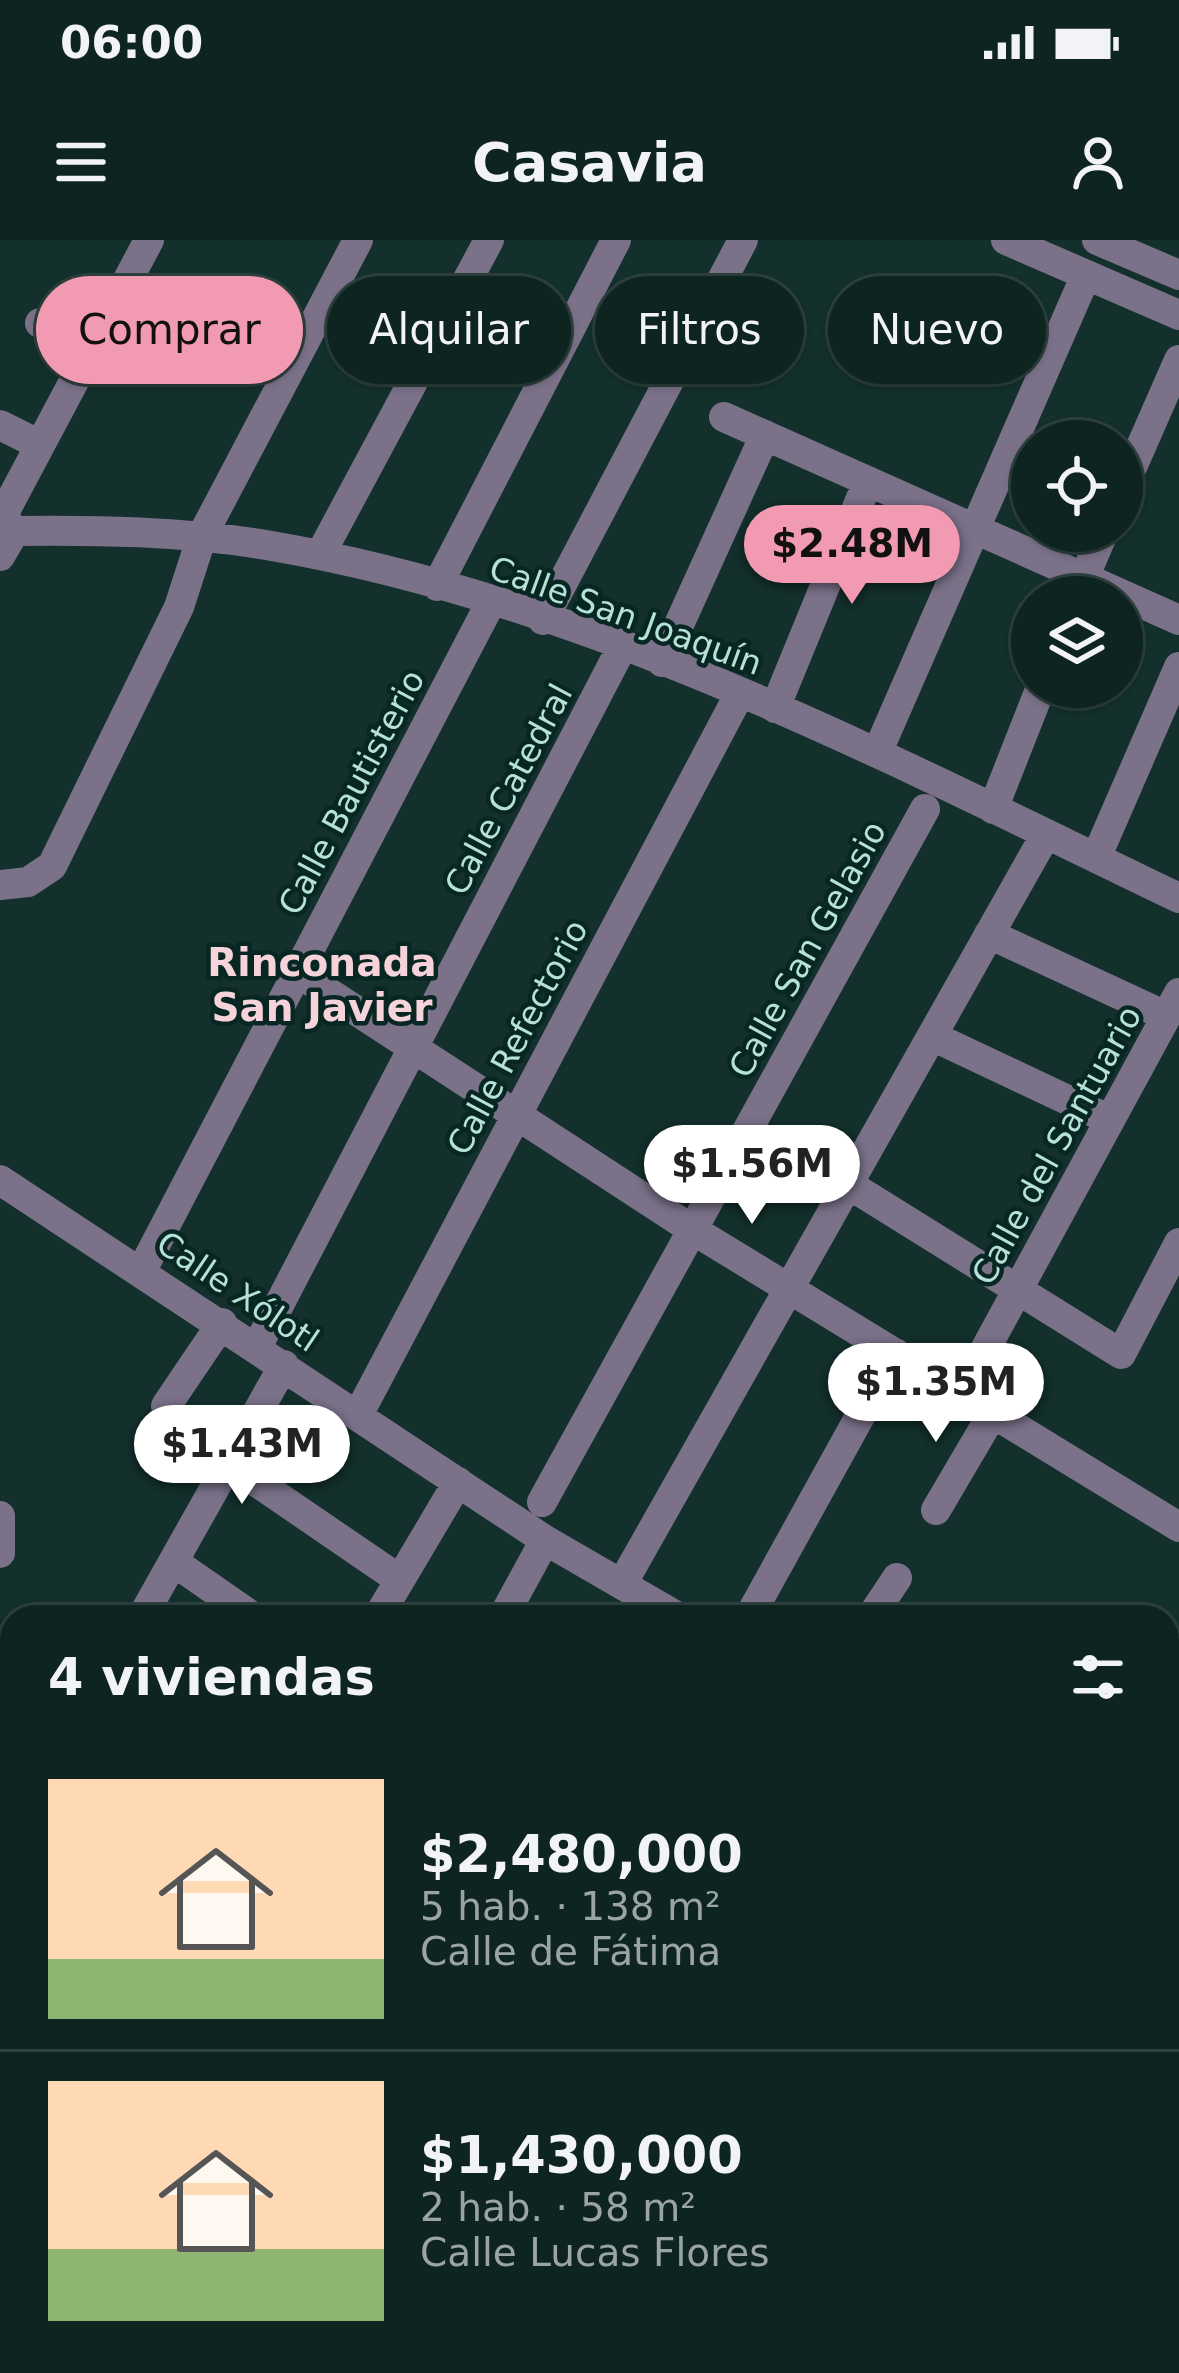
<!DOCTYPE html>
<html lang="es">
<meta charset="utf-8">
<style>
body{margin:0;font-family:"DejaVu Sans",sans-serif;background:#1c302e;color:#f1f3f6;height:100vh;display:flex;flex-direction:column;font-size:45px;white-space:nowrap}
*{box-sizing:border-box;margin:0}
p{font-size:39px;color:#9ba4a5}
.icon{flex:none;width:66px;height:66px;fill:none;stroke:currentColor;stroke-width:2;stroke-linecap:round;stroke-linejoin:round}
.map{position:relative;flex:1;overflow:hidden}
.panel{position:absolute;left:0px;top:1365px;width:1179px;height:768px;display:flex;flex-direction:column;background:#0e2421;border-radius:36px 36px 0 0;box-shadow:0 3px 9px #0004,0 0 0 3px #2e413f}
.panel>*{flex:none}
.banner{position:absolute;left:36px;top:36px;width:1107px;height:108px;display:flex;gap:24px}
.controls{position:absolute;left:1011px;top:180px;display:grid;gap:24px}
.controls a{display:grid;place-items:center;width:132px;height:132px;border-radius:50%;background:#0e2421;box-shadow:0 3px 9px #0004,0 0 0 3px #2e413f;font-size:60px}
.price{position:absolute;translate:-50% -102px;padding:0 27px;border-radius:42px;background:#fff;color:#222;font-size:39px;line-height:78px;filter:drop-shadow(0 3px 6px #0008)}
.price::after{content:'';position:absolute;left:50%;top:72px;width:36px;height:27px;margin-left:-18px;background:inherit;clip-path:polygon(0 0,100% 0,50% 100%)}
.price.active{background:#f19ab1;color:#111}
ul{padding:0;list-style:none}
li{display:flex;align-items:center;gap:36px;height:300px;padding:0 48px}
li+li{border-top:3px solid #2e413f}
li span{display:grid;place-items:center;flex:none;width:336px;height:240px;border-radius:0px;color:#555}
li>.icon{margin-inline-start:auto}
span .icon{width:144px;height:144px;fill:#fffc;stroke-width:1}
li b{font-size:51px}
h2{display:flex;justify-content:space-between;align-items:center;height:144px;padding:0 48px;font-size:51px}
.pill{padding:0 42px;border-radius:54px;background:#0e2421;box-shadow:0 3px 9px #0004,0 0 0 3px #2e413f;font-size:42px;line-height:108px}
.pill.active{background:#f19ab1;color:#111}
.status{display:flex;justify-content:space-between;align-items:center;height:84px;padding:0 60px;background:#0e2421;direction:ltr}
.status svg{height:33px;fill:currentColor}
header{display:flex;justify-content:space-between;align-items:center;height:156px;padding:0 48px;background:#0e2421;font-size:54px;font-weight:600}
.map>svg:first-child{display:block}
.green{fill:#623e48}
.water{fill:#275d83;stroke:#52859d;stroke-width:3}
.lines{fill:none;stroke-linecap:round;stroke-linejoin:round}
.minor{stroke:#7b728a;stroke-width:30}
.labels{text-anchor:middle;stroke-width:9;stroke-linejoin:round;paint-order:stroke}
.street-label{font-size:33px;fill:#b6e1d9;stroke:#082622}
.quarter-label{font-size:39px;font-weight:bold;fill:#f6d3db;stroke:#082622}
</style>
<div class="status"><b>06:00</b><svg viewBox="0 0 49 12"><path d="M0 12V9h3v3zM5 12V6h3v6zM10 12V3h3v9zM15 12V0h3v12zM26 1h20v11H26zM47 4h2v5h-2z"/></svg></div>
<header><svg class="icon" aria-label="menu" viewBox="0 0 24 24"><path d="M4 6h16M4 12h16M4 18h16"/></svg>Casavia<svg class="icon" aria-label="person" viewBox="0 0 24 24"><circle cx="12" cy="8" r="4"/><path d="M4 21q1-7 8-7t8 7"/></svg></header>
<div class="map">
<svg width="1179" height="2133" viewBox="0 0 1179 2133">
<rect width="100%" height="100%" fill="#13302c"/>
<!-- green -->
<path class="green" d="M2,2010L12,2015V2121H336L390,2133H0Z"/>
<!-- water -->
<path class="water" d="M0,1812L12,1820V1915L0,1909Z
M578,2121H709L724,2133H599Z"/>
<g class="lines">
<!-- minor -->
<path class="minor" d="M1006,0L1179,75
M1097,0L1179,35
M40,83L92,107
M724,177L1179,380
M0,185L40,205
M1122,250L1179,120
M4,273L149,0
M12,291C97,290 182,291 266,305C588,359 887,518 1179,658
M320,315L489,0
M0,316L13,294L4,274
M437,346L616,0
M1076,357L1104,291
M543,380L743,0
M662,422L765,195
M775,468L868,241
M877,513L1086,35
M993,569L1041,447
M1096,618L1179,427
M0,645L28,642L52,626L179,367L202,296L358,0
M989,694L1166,776
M297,732L693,990L1179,1287
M932,796L1110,880
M0,940L545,1300L678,1377
M848,944L1121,1114L1179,1003
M142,1030L491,362
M257,1107L622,407
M961,1154L1179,753
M166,1166L222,1083
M358,1175L740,453
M229,1223L400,1340
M542,1262L925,569
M936,1270L993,1173
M0,1276V1313
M174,1322L253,1377
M622,1344L1046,594
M142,1377L284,1125
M378,1377L458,1242
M503,1377L545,1300
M749,1377L895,1113
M871,1377L897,1338
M0,1571L12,1572
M1167,1594L1179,1584
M1167,1659L1179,1666
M1167,1909L1179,1890
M1167,2040L1179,2046
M833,2121L841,2133
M1165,2121L1170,2133
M909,2133L916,2121
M1022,2133L1030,2121"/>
</g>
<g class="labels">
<!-- street labels -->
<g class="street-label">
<text transform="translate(626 375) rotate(20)" y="12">Calle San Joaquín</text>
<text transform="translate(508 549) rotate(-62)" y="12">Calle Catedral</text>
<text transform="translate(351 552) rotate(-62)" y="12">Calle Bautisterio</text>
<text transform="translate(807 709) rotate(-61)" y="12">Calle San Gelasio</text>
<text transform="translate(517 797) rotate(-62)" y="12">Calle Refectorio</text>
<text transform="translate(1056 905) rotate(-61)" y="12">Calle del Santuario</text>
<text transform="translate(238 1051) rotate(34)" y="12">Calle Xólotl</text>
</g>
<!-- quarter labels -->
<g class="quarter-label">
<text x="322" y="736">Rinconada<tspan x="322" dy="45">San Javier</tspan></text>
</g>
</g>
</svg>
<div class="controls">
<a><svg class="icon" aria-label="locate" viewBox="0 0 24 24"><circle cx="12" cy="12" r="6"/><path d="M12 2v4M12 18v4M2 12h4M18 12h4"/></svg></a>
<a><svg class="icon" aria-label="layers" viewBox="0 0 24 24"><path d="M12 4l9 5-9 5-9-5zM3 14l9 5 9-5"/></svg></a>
</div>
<b class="price active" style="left:852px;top:367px">$2.48M</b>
<b class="price" style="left:752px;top:987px">$1.56M</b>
<b class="price" style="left:936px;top:1205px">$1.35M</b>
<b class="price" style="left:242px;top:1267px">$1.43M</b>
<div class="banner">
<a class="pill active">Comprar</a>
<a class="pill">Alquilar</a>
<a class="pill">Filtros</a>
<a class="pill">Nuevo</a>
</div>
<section class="panel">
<h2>4 viviendas<svg class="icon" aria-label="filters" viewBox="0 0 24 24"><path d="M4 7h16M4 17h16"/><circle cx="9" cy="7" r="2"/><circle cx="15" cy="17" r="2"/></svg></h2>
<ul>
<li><span style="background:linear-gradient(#ffd9b3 75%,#8fb573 0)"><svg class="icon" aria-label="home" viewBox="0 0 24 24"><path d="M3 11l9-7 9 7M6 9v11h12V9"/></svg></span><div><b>$2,480,000</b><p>5 hab. · 138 m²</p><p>Calle de Fátima</p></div></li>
<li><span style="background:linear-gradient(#ffd9b3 70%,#8fb573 0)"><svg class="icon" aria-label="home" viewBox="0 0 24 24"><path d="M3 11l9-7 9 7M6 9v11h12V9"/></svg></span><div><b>$1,430,000</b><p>2 hab. · 58 m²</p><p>Calle Lucas Flores</p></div></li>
</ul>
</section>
</div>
